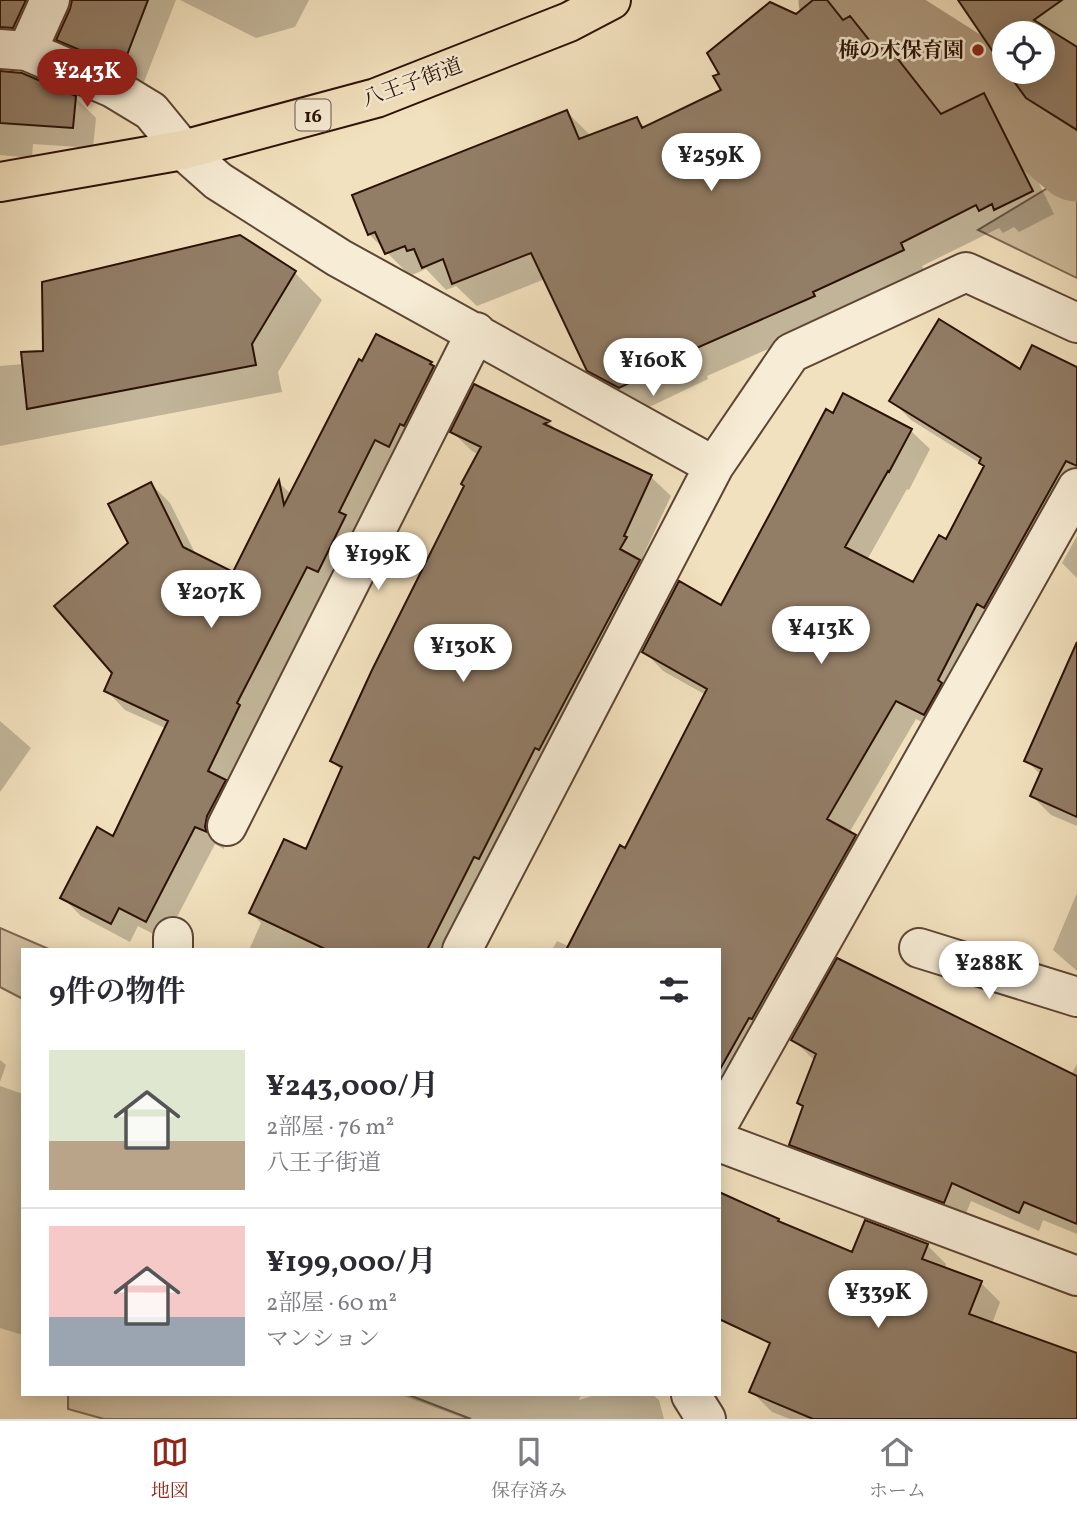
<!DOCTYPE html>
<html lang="ja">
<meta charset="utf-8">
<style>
body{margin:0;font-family:Vollkorn,"Noto Serif JP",serif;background:#f7f7f7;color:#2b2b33;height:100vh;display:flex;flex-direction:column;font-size:26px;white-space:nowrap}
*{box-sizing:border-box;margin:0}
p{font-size:23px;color:#7c7c81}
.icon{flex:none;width:38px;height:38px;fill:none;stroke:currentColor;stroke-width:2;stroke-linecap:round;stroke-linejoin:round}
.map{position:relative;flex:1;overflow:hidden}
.drawer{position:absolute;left:21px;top:948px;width:700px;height:448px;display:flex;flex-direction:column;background:#fff;border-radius:0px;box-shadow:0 4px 18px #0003}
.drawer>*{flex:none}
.fabs{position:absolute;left:992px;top:21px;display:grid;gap:14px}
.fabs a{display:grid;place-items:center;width:63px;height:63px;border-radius:50%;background:#fff;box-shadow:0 4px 18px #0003;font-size:35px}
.price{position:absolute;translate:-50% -60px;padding:0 16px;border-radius:24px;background:#fff;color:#222;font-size:23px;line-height:46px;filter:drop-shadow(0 2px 4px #0008)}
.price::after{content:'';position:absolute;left:50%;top:42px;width:21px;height:16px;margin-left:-10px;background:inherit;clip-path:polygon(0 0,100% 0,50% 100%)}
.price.selected{background:#8f2418;color:#fff}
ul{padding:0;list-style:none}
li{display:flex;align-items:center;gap:21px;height:175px;padding:0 28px}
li+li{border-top:2px solid #e1e1e2}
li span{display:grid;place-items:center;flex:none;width:196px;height:140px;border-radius:0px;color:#555}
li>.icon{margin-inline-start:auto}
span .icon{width:84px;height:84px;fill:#fffc;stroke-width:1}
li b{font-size:30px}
h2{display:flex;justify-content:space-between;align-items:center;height:84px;padding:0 28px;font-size:30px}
.tab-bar{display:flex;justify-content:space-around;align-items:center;height:98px;border-top:2px solid #e1e1e2;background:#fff;font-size:19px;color:#7c7c81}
.tab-bar a{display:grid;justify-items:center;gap:4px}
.tab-bar .selected{color:#8f2418}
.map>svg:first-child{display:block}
.green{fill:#d0be9f;stroke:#7e6852;stroke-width:2}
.shadow{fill:#0003}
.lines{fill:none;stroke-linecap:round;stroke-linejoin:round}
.river{stroke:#ae9a7f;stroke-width:89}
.building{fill:#927d66;stroke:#2b1106;stroke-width:2}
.minor-casing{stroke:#5d4534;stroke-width:42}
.highway-casing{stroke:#2b1106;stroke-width:42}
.minor{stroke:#f7ecd5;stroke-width:38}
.highway{stroke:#f2e1be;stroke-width:38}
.poi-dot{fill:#8f2418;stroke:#f7ecd5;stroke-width:2.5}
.labels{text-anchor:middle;stroke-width:5;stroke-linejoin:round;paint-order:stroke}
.shield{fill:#f7ecd5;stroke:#685344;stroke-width:2}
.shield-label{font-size:19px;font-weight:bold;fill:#2b1106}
.poi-label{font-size:21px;font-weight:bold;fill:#2b1106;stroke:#f7ecd5;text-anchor:end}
.street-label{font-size:21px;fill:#2b1106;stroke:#f7ecd5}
</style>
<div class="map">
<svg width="1077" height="1419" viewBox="0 0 1077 1419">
<rect width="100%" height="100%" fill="#f2e1be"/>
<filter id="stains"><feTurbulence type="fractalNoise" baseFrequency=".00286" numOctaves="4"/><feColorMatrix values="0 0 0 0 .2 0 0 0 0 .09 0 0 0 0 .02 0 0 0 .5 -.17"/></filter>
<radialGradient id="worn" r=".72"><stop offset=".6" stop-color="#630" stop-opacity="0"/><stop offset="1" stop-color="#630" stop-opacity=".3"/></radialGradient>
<!-- green -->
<path class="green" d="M1061,180L1077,190V278L978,230Z
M0,928L51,950H23V999L0,987Z
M68,1395H409L471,1419H104L68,1409Z"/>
<!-- shadow -->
<path class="shadow" d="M0,0H65L0,64Z
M73,0H176L142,87L79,60L58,39L72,9Z
M180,0H309L295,27L256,38Z
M816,0H826L846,20L850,18L880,51L886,47L909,69L944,115L984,95L1007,118L1054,214L1019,232L1014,227L1003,233L999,228L922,266L926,273L836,319L707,376L708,379L643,410L612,393L589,370L545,279L477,306L456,286L446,290L426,269L410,276L369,234L567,112L590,135L636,119L646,128L724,90L796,16Z
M960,0H1077V137L1050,120L1027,97L1010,72H1043V33H1004V64Z
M0,73L75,97L96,118L93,148L33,144L32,158L0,155Z
M295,273L322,300L278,372L282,392L0,446V366L24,364L44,352Z
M430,363L450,382L337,590L327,584L256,723L258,725L226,836L224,849L215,844L165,940L138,926L130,942L81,916L62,897L113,838L167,729L125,710L106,690L114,673L130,543L151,484L170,503L196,555L234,574L279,483L291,494Z
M1077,369V496L943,733L916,719L849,833L874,855L719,1124V950H552L557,941L570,947L626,850L706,695L663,671L644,651L722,607L910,430L930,449L909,490L907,489L867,560L914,584L947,541L986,467L911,420L892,401L1020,372Z
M475,386L549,423L561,434L651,477L671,496L643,556L645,558L456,950H249L261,923L251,913L306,851L342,771L332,761L466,487L479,455L472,451L452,432Z
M1077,536V578L1062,563Z
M1077,649V826L1051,815L1032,796L1041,775L1026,760Z
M0,721L31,748L0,792Z
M1077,893V971L1053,950Z
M793,1040L1071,1075L1077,1064V1234L1043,1220L1039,1231L971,1201L963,1221L810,1163L791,1144L804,1108L799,1103L815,1061Z
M0,1060L6,1065L0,1082Z
M0,1086L23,1094V1335L0,1328Z
M778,1220L784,1226L853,1254L927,1245L946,1264L945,1269L981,1283L1000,1302L992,1324L1077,1355V1419H790L772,1412L753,1393L780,1340L719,1306Z
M401,1395H581L579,1400L595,1395H653L659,1400L664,1419H466Z"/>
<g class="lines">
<!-- river -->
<path class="river" d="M843,0L1039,125L1077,157"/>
</g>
<!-- building -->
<path class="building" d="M0,0H26L13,28L0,27Z
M72,0H148L122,68L56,40L70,9Z
M813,0H827L843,20L850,16L878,51L886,44L941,114L984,93L1033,191L994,210L992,204L979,211L976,205L901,243L904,250L813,292L815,296L685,353L687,355L619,388L587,371L531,253L452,284L443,259L422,268L414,249L407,251L405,246L385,254L375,232L368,235L352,195L567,110L579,139L637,117L642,128L721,90L713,76L719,74L707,53L770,2L796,14Z
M958,0H1062L1034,20L1077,47V130L1026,98L1007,72H1043V33H1004V68Z
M0,71L22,73L76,96L73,128L0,123Z
M240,235L296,271L252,344L256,365L27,409L21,352L43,351L42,282Z
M939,319L1020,369L1032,345L1077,367V466L1066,461L984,608L977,604L938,680L942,683L924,715L896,701L827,819L856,835L752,1019L749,1018L719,1071V950H566L620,845L625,848L707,689L642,652L679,581L721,605L826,409L833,413L843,393L912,429L889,472L888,471L845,547L913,582L939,535L946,539L984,466L979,463L981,458L889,401Z
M376,334L432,362L430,364L434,366L404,426L400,424L389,447L375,440L339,512L346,515L318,572L307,567L237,703L240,705L208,771L226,780L207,816L205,827L207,832L195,827L146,922L119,908L111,924L60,898L97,827L113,836L168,721L104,691L112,673L54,606L128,543L108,504L151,482L183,547L233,572L279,480L284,505L359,359L362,361Z
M474,384L550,421L544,424L652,475L624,536L627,537L620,549L640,560L539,750L535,748L479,859L474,857L427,950H327L249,913L284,839L306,849L342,767L330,761L372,670L464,486L461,484L481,447L450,432Z
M1077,642V817L1030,796L1042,769L1024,761Z
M837,958L1077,1076V1224L1024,1202L1019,1213L952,1183L944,1203L789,1145L803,1106L797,1103L816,1054L791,1040Z
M719,1192L779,1219L778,1221L852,1252L865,1220L928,1244L922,1259L982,1281L969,1314L1077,1353V1419H813L749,1392L770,1343L719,1319Z"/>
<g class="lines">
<!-- minor casing -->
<g class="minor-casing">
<path id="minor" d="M0,49L27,51L113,88L151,111L183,150L218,181L339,258L714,466L791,353L966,272L1077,323
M27,51L50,0
M227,826L476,332
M173,937V950
M919,948L1077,997
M462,950L714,466
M719,1123L1077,488
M719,1142L1077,1276
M691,1395L706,1419"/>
</g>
<!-- highway casing -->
<g class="highway-casing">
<path id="highway" d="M0,182L183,150L376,98L569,22L611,0"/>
</g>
<!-- minor -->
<use href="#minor" class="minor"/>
<!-- highway -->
<use href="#highway" class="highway"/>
</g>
<!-- markers -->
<circle class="poi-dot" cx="978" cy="50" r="7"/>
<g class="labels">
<!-- shield labels -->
<rect class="shield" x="295.5" y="99.5" width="35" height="31" rx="5"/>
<g class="shield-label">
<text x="313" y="122">16</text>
</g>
<!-- poi labels -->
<g class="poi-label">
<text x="964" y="57">梅の木保育園</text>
</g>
<!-- street labels -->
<g class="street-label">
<text transform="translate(412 82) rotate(-20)" y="7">八王子街道</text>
</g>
</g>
<rect width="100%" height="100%" filter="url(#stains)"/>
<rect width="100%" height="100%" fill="url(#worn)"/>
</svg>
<div class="fabs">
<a><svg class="icon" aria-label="locate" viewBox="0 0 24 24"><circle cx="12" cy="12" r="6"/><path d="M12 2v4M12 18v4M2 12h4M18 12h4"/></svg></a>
</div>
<b class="price selected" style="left:87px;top:109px">¥243K</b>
<b class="price" style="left:711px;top:193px">¥259K</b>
<b class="price" style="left:653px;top:398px">¥160K</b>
<b class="price" style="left:378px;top:592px">¥199K</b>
<b class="price" style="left:211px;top:630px">¥207K</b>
<b class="price" style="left:821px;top:666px">¥413K</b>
<b class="price" style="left:463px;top:684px">¥130K</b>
<b class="price" style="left:989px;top:1001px">¥288K</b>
<b class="price" style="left:878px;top:1330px">¥339K</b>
<section class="drawer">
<h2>9件の物件<svg class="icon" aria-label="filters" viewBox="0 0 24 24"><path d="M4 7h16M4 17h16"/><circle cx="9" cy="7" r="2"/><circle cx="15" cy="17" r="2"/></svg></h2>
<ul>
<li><span style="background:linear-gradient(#dfe7d0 65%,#b9a48a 0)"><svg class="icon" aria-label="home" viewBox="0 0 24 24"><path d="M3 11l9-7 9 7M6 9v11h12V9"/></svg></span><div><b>¥243,000/月</b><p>2部屋 · 76 m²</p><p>八王子街道</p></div></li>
<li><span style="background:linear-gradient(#f6c9c9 65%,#9aa5b1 0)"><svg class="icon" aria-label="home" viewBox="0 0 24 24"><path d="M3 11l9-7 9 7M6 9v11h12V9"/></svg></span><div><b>¥199,000/月</b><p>2部屋 · 60 m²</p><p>マンション</p></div></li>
</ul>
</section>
</div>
<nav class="tab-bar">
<a class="selected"><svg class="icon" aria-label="map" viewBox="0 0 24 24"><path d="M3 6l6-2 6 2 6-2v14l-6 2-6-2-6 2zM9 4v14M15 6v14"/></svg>地図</a>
<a><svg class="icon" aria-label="saved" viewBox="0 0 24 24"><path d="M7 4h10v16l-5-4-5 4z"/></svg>保存済み</a>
<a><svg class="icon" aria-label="home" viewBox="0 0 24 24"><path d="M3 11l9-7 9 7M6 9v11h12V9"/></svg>ホーム</a>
</nav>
